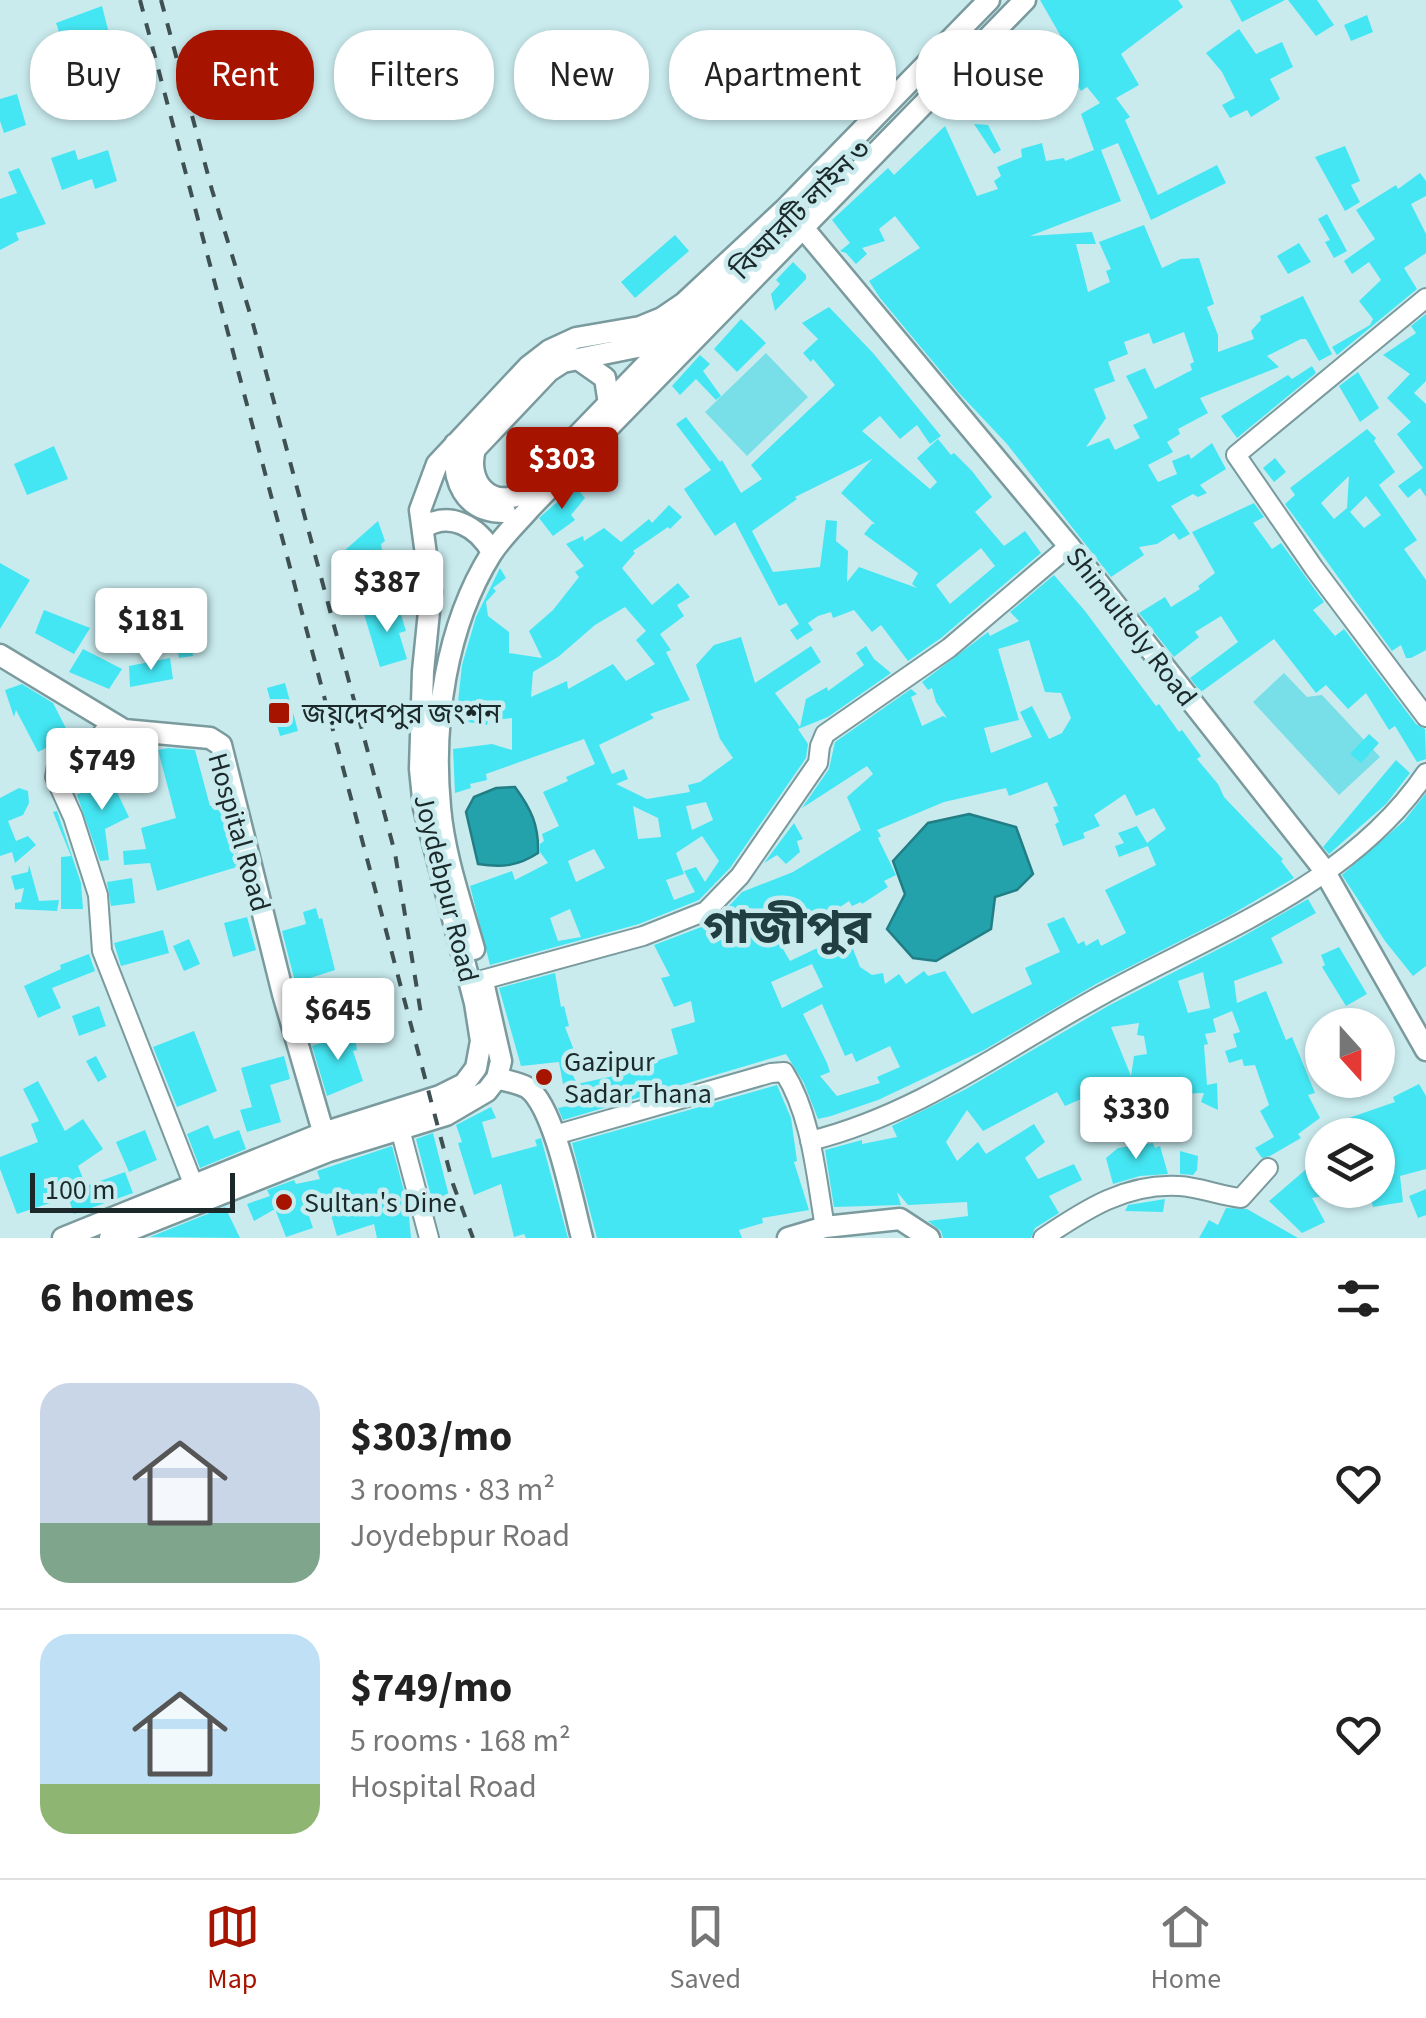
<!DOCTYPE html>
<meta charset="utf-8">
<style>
body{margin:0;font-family:"Source Sans 3","Noto Sans Bengali",sans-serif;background:#f6f6f6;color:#222;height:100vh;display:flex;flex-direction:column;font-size:38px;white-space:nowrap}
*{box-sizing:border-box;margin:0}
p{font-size:32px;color:#767676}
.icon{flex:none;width:55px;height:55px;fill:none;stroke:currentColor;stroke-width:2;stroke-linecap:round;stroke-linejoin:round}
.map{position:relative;height:1238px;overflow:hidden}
.side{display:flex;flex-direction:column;background:#fff;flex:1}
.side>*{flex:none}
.top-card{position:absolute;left:30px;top:30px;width:1368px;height:90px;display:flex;gap:20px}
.needle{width:65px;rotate:159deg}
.tools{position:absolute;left:1305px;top:1008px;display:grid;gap:20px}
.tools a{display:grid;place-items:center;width:90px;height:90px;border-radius:50%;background:#fff;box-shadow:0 2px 8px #0004;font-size:50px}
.scale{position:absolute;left:30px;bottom:25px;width:205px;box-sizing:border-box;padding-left:10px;border:5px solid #1c292a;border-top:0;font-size:28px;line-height:35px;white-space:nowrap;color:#1c292a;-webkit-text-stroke:8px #c9ebee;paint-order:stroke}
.price{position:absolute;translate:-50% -85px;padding:0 22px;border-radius:10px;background:#fff;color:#222;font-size:32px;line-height:65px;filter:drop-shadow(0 2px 5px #0008)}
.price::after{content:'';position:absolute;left:50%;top:60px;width:30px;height:22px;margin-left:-15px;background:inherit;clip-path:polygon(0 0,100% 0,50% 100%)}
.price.current{background:#a61400;color:#fff}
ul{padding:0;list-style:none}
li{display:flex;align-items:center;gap:30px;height:250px;padding:0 40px}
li+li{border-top:2px solid #e0e0e0}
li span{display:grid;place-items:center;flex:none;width:280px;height:200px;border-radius:30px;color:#555}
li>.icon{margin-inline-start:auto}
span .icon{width:120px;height:120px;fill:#fffc;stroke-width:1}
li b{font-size:42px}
h2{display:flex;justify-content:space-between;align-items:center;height:120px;padding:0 40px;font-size:42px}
.chip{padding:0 35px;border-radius:40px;background:#fff;box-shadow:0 2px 8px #0004;font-size:35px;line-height:90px}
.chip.current{background:#a61400;color:#fff}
.tabs{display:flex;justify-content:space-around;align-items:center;height:140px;border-top:2px solid #e0e0e0;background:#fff;font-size:28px;color:#767676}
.tabs a{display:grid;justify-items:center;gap:5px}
.tabs .current{color:#a61400}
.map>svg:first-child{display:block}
.green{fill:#78dee8}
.water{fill:#23a2ac;stroke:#217e85;stroke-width:2.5}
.building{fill:#44e6f3;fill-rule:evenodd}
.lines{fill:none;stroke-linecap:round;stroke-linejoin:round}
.minor-casing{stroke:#7a9a9d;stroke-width:22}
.major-casing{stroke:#7a9a9d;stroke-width:25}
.minor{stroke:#fff;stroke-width:18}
.major{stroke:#fff;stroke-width:20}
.rail{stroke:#3f5052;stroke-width:4;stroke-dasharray:12 12;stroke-linecap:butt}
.poi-dot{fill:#a61400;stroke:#c9ebee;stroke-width:4}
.labels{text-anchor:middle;stroke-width:9;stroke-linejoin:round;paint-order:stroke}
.street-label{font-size:28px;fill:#1c292a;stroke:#c9ebee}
.poi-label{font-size:28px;fill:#1c292a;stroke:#c9ebee;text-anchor:start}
.town-label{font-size:48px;font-weight:bold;fill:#213f42;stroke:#c9ebee}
</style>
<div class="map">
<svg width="1426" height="1238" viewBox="0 0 1426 1238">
<rect width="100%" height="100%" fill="#c9ebee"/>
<!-- green -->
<path class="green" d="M766,353L808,397L747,456L705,412Z
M1284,673L1307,697L1322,695L1380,757L1339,795L1253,702Z"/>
<!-- water -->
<path class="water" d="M515,787C531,809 539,825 538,853C518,866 502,868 478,864L466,812L474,797L496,788Z
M969,814L1016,827L1033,874L1017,890L995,897L991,929L936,961L913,958L887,929L905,894L893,861L928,823Z"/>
<!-- building -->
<path class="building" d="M1040,0H1178L1183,7L1121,54L1139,85L1116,98L1130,117L1125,120L1158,195L1217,165L1226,183L1151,220L1118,143L1101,150L1121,201L1030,236L1092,232L1096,244H1076L1088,292L1110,282L1106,271L1111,269L1099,242L1144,225L1162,268L1181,259L1199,258L1214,304L1207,307L1218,335V352L1254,339L1251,331L1261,320L1260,316L1303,296L1332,354L1319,361L1306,339H1301L1267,356L1279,367L1200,398L1208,413L1178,429L1180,434L1167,442L1173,452L1148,465L1158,482L1177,474L1172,461L1189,454L1191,459L1212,443L1226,469L1200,485L1207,493L1198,497L1193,494L1171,506L1190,534L1179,540L1174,533L1157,544L1139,547L1144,555L1111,577L1007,444L959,393L880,298L869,281L920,248L895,216L879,229L885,241L862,248L867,254L856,264L846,253L840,251L850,243L832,220L888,168L894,175L945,126L977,196L998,189L994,181L1001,176L997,167L1022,157L1021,149L1042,143L1046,161L1064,158L1065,161L1094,150L1081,114L1100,103L1087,87L1081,91L1075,81L1041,103L1012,49L1028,39L1052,81L1078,66ZM1184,332L1194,362L1190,364L1192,370L1155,389L1145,368L1126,376L1148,418L1133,425L1140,438L1115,450L1109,438L1086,447L1106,418L1094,389L1115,381L1108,362L1128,354L1124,342L1149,333L1153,344Z
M1230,0H1285L1242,22Z
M1288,0H1317L1334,25L1316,36Z
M102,6L120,77L107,80L103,64L70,77L81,108L60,118L46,74L71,66L56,23Z
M1367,15L1373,32L1351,41L1344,25Z
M1239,29L1256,54L1282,42L1293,67L1270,79L1280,99L1251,117L1247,110L1230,118L1222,105L1235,98L1222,72L1206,53Z
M1002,45L1007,52L1019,109H1007L1000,103L982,117L971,119L952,101L964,82Z
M17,94L26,125L4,133L0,121V99Z
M974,124L988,125L1001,150L994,154Z
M1345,146L1360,181L1351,185L1360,202L1345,211L1315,157Z
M75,150L78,160L108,150L117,181L95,189L92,179L62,190L51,158Z
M19,168L46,224L16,233L19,240L0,250V199L17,193L8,172Z
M1420,173L1426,181V196L1411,204L1426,234V253L1404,268L1417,289L1337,355L1332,347L1370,325L1373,319L1359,301L1381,280L1369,262L1352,274L1344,261L1375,239L1356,210L1396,185L1398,189Z
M1327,214L1347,251L1334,258L1325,242L1330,240L1318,219Z
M675,235L689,251L635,298L621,282Z
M1299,243L1311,262L1288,274L1277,256Z
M793,262L806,275V279L775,311L771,294L780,284L776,280Z
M829,307L873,353L941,436L930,444L917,425L900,439L880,416L862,431L930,489L937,482L917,458L938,439L951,455L954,453L972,471L992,497L975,512L1004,546L1025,531L1041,553L941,638L908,661L881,625L872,632L854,610L833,618L831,612L818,616L808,623L813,630L797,640L790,630L799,624L786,603L779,606L735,522L715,536L684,489L711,470L676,424L686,417L720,462L722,460L741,493L762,479L751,465L835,385L813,359L811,362L803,353L818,339L802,323ZM872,459L841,493L875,524H872L864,534L918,573L912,584L917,588L859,567L847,582L848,551L836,541L837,521L826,520L820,567L773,572L752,531L797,499L795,497ZM981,548L995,566L950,604L936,585Z
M1426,314V381L1414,393L1426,404V497L1420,488L1408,498L1398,486L1423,468L1397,434L1411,422L1387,398L1410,374L1383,355L1416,333L1411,326Z
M741,319L766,343L737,372L714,349Z
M700,355L710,364L703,371L721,396L716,400L696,379L680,395L672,386Z
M1312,366L1316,373L1237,438L1221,416L1288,375L1292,379Z
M1358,372L1379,408L1360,422L1339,386Z
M1367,429L1376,438L1374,441L1395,472L1379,485L1417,540L1404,549L1426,580V650L1411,658H1406L1401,645L1392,651L1285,504L1295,495L1290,488ZM1349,476L1347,508L1334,519L1321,503ZM1366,496L1381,515L1364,528L1350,512Z
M54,446L68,479L27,495L14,464Z
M1275,458L1286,472L1274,482L1263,468Z
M575,486L585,498L571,515L575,520L553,536L539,518Z
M1254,503L1264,517L1253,523L1272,549L1281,543L1324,602L1313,610L1335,636L1344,629L1416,724L1425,729L1426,759L1417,762L1395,726L1389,730L1366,693L1348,709L1326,685L1316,693L1274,639L1201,692L1190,678L1238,642L1221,616L1195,632L1199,637L1174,657L1139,613L1165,597L1171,607L1200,589L1198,586L1215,573L1192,532Z
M669,505L682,517L670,529L668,527L633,551L635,553L622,568L652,605L678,583L690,597L677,605L684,616L660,634L671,650L666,652L690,700L650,714L654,718L599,745L612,774L624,769L628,779L616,784L647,799L690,792L688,785L700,782L733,758L720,739L696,665L714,645L741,637L755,683L811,646L821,662L775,693L800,727L806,699L827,687L828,691L864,665L856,653L866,646L874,659L891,673L828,717L798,729L808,744L806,758L730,868L699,900L639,924L490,965L470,886L512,871L515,880L548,863L540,852V844L544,841L542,834L559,826L543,792L568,781L566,777L595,764L584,739L486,774L487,780L470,784L471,788L455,793L453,749L492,744L512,750V718L488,721L487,725L456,720L462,665L476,617L500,568L506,578L493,588L496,591L486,602L488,616L509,632V653L542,658L529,631L553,610L579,577L575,572L584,566L566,544L583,536L584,541L604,528L621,542L649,519L652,523ZM625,607L646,631L636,640L655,664L626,681L613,664L568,689L567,681L531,697L533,672L558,657L595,625ZM706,802L713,820L692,830L686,806ZM633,806L658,818L661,837L638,839ZM702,836L719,861L705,882L696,867L684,871L695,892L674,900L666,880L684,874L676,853ZM594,849L605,868L576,882L568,861ZM570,909L581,937L558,941L550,918Z
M378,521L385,541L381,544L388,586L363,591L348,568L351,566L344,551Z
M0,563L30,580L0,629Z
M1054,575L1085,611L1156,706L1159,704L1179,732L1182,730L1201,756L1197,759L1218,784L1224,797L1283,859L1281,861L1294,878L1229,916L1096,984L984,1050L878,1100L831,1116L818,1119L804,1083L786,1054L563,1120L558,1108L567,1106L559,1062L521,1066L499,988L555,973L561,1007L564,1006L569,1026L565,1027L577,1058L566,1060L577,1084L627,1073L644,1061L659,1060L678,1054L671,1029L695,1022L691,1001L674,1007L661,978L670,976L654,945L733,915L729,906L742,892L793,872L861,830L847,797L873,774L867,766L802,808L829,769L835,742L911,689L917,694L911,697L922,726L943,716L947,718L936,702L932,688L928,690L922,682L988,632L990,636L1019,621L1010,612ZM1029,640L1045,692L1061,693L1071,718L1062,733L1049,739L1032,706L1020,712L1032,737L991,753L984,728L1019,720L998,649ZM1047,782L1058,806L1053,807L1059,822L1055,824L1063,846L1085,838L1083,833L1100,826L1094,815L1125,794L1136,816L1154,808L1166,829L1147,843L1137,826L1118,833L1124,843L1115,846L1119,857L1148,846L1156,865L1105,890L1126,933L1101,946L1098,939L1086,946L1084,941L1078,944L1064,917L1047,924L1060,952L1025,968L1032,984L972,1014L945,971L928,976L924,971L906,984L899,974L885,984L883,973L872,975L860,967L853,949L837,952L832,941L790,961L776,937L780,934L824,918L849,901L852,906L861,902L862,904L888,887L884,881L896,875L878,838L881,836L877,830L944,802L1006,788L1009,796ZM812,964L823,987L782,1008L771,982ZM822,1004L845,1056L852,1053L856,1062L890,1046L900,1067L877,1077L880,1083L837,1096L820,1076L830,1072L827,1063L803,1014Z
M398,605L406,631L399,633L407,659L380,667L364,614Z
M186,607L193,656L179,658L171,609Z
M44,610L90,628L74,654L35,633Z
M83,649L122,669L109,689L69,672Z
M170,658L173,679L130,687L129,666Z
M285,683L298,731L280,736L267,688Z
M22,684L53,703L70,736L38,752L16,710L14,717L5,690Z
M1369,734L1379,743L1361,763L1350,754Z
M114,743L133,745L134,754L117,758Z
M168,748L195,750L210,806L221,803L237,867L157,891L150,863L124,865L123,851L146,849L141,828L176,818L158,750Z
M1396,760L1410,773L1386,804L1329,854L1323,847Z
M110,778L129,817L105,829L109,860L100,861L77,795Z
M19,788L28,791L29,803L23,815L8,821L16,841L28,836L36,845L15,863L12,852L0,856V798Z
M1426,793V966L1413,976L1385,941L1342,875L1404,821Z
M57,811L81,883L83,909H61V857L71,856L53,812Z
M794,823L803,839L797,841L800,852L786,864L777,855L764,863Z
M29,865L39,901L59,900L57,911L15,909V903L21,902L24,888L15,890L11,876L28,872Z
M132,878L135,903L111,906L107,882Z
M1308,899L1316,913L1271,938L1283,963L1234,981L1237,1003L1266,991L1286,1040L1292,1037L1315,1093L1308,1095L1320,1118L1298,1134L1301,1138L1270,1156L1262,1158L1255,1148L1274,1137L1260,1111L1269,1105L1255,1065L1244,1066L1242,1059L1229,1063L1225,1051L1237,1047L1233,1034L1240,1032L1232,1011L1213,1019L1216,1032L1205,1034L1208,1044L1204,1045L1207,1085L1217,1083L1218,1110L1201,1102L1204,1093L1172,1094L1170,1080L1141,1111L1137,1101L1127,1093L1098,1109L1088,1096L1065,1106L1057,1092L983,1131L967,1110L946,1142L957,1161L978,1142L986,1154L1034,1124L1045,1142L1025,1158L1038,1179L1074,1164L1082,1180L1049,1196L1059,1213L1035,1228L1031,1238H943L941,1231L928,1221L968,1216L967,1202L908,1205L897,1192L901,1205L834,1207L825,1150L862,1140V1144L897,1137L892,1126L966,1089L1108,1006L1240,938ZM1203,972L1210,1008L1188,1013L1178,981ZM1139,1023L1137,1035L1144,1036L1147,1054L1134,1056L1131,1076L1111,1027Z
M316,908L319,919L322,918L335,970L307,979L312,1011L303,1013L282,931L306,924L303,912Z
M247,917L256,950L233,957L224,923Z
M163,930L169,953L121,966L114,943Z
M189,939L200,964L184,971L173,946Z
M1339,947L1367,994L1346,1006L1322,967L1325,965L1321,955Z
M89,954L95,971L52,988L61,1008L38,1018L24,986L61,969L60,965Z
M99,1006L106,1026L79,1036L72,1016Z
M194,1031L217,1091L177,1107L153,1047Z
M354,1032L357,1050L353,1051L363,1081L327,1096L312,1046Z
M96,1056L107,1077L98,1082L86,1061Z
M284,1056L290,1079L270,1085L281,1122L247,1132L240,1110L252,1107L241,1068Z
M38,1081L65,1131L83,1119L103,1149L78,1166L86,1186L125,1172L133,1193L74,1214L68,1197L17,1214L0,1169V1157L38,1142L31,1124L39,1121L23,1089Z
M1419,1084L1426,1096V1169L1400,1176L1403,1202L1373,1207L1368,1190H1378V1135H1349L1346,1119L1395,1102L1393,1097Z
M777,1085L791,1118L797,1161L794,1162L809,1210L762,1218L763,1223L739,1230L742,1238H597L572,1143Z
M491,1107L496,1118L482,1122L492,1158L537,1146L535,1140L541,1138L568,1238H526L524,1234L514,1237L501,1184L474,1195L458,1143L462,1142L456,1125Z
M208,1125L214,1139L239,1130L246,1149L200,1168L187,1134Z
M145,1130L157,1160L129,1172L116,1142Z
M433,1133L449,1196L432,1200L416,1139Z
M1153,1143L1155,1148L1160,1146L1168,1174L1140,1176L1113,1184L1106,1158L1118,1148Z
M392,1146L408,1206L411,1238H377L374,1224L337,1236L329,1208L309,1216L313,1228L286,1237L275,1209L254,1221L247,1204L270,1196L267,1190L294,1180L296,1184L320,1179L317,1171Z
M1180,1151L1198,1156L1197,1170L1193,1175L1180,1174Z
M1322,1152V1196L1312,1198L1325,1222L1302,1233L1269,1201L1311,1165L1307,1160Z
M1426,1189V1215L1418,1218L1409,1196Z
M1165,1199L1163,1212L1125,1211L1128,1205Z
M225,1207L240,1238L150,1237Z
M1226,1208L1247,1209L1298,1238H1199L1209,1220L1218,1225Z"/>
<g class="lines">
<!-- minor casing -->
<g class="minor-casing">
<path id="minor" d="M1426,298L1236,455L1314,568L1426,717
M110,724L96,741L57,766L55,777L73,817L98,895L102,951L194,1186
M482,980L643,936L706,911L740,876L818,763L820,746L825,734L949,648L1069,546
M400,1129L429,1238
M555,1135L771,1073L784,1072C812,1116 816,1177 825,1227
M810,1141C919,1114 1005,1048 1102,995C1216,932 1350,885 1426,773
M1043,1238C1086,1209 1126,1183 1179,1186C1200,1187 1220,1196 1241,1198L1268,1168"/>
</g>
<!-- major casing -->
<g class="major-casing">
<path id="major" d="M794,217L1069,546L1322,867L1426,1050
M676,331L647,345L563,362L549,371L475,449C466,481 489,509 521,494L729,279
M578,359L605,378L609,404
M455,444C452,480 463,512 505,512
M423,528C450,510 478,527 492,552
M0,655L124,730L210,738L221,745L283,994L327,1145
M474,949C461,903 444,855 440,807C432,723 446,626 491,554C502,537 518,522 531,507L1025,0
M497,1078C506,1081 520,1083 528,1088C555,1108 573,1204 582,1238
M63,1238L323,1133L440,1096L464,1084L476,1068L481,1041L475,1003L424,808L420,769L423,671L431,592L420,510L437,464L528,367L550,350L576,338L640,327L662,318L684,303L785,209L989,0
M110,1238L329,1151L446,1115L487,1091L497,1078L501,1061L483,982
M788,1238L825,1227L900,1219L929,1238"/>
</g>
<!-- minor -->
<use href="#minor" class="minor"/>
<!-- major -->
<use href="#major" class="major"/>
<!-- rail -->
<path class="rail" d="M140,0L453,1184L473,1238
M161,0L212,190L252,320L395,853L421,1014"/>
</g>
<!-- markers -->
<g class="poi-dot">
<rect x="267" y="701" width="24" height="24" rx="5"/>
<circle cx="544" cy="1077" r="10"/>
<circle cx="284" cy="1202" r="10"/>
</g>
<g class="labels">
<!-- street labels -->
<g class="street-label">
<text transform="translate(800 209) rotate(-45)" y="10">বিআরটি লাইন ৩</text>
<text transform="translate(1132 626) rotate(52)" y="10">Shimultoly Road</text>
<text transform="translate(240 832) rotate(74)" y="10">Hospital Road</text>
<text transform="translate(447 888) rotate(76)" y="10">Joydebpur Road</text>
</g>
<!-- poi labels -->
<g class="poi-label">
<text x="302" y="723">জয়দেবপুর জংশন</text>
<text x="564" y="1071">Gazipur<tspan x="564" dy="32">Sadar Thana</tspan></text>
<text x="304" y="1212">Sultan's Dine</text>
</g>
<!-- town labels -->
<g class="town-label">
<text x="787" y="943">গাজীপুর</text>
</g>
</g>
</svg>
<div class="tools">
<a><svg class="needle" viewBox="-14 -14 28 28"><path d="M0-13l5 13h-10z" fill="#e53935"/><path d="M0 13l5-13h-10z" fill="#767676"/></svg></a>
<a><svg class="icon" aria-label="layers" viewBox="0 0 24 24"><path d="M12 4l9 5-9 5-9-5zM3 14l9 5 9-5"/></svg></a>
</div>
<div class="scale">100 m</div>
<b class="price current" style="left:562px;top:512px">$303</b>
<b class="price" style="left:387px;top:635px">$387</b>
<b class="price" style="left:151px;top:673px">$181</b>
<b class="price" style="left:102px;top:813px">$749</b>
<b class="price" style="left:338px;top:1063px">$645</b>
<b class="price" style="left:1136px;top:1162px">$330</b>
<div class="top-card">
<a class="chip">Buy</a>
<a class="chip current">Rent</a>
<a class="chip">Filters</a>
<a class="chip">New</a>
<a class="chip">Apartment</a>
<a class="chip">House</a>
</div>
</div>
<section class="side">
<h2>6 homes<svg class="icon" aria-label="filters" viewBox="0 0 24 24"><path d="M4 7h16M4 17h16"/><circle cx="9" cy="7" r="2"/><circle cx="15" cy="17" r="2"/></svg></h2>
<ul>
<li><span style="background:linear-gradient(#c9d6e8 70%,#7fa58c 0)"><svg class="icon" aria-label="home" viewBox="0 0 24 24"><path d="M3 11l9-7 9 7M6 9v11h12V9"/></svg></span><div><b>$303/mo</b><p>3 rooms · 83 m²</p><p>Joydebpur Road</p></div><svg class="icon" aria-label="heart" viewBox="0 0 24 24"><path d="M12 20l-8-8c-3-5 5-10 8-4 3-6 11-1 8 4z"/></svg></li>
<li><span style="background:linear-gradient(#bfe0f5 75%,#8fb573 0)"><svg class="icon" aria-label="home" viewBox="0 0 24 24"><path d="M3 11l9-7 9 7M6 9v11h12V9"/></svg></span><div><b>$749/mo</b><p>5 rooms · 168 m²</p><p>Hospital Road</p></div><svg class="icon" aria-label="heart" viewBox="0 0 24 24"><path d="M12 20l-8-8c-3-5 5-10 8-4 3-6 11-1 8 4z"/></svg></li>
</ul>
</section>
<nav class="tabs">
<a class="current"><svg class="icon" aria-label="map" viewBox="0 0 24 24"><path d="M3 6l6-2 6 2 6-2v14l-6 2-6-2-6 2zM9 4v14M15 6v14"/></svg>Map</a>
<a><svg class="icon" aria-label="saved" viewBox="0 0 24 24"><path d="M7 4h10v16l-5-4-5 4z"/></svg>Saved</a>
<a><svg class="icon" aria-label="home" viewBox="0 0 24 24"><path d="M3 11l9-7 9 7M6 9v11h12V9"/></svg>Home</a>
</nav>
